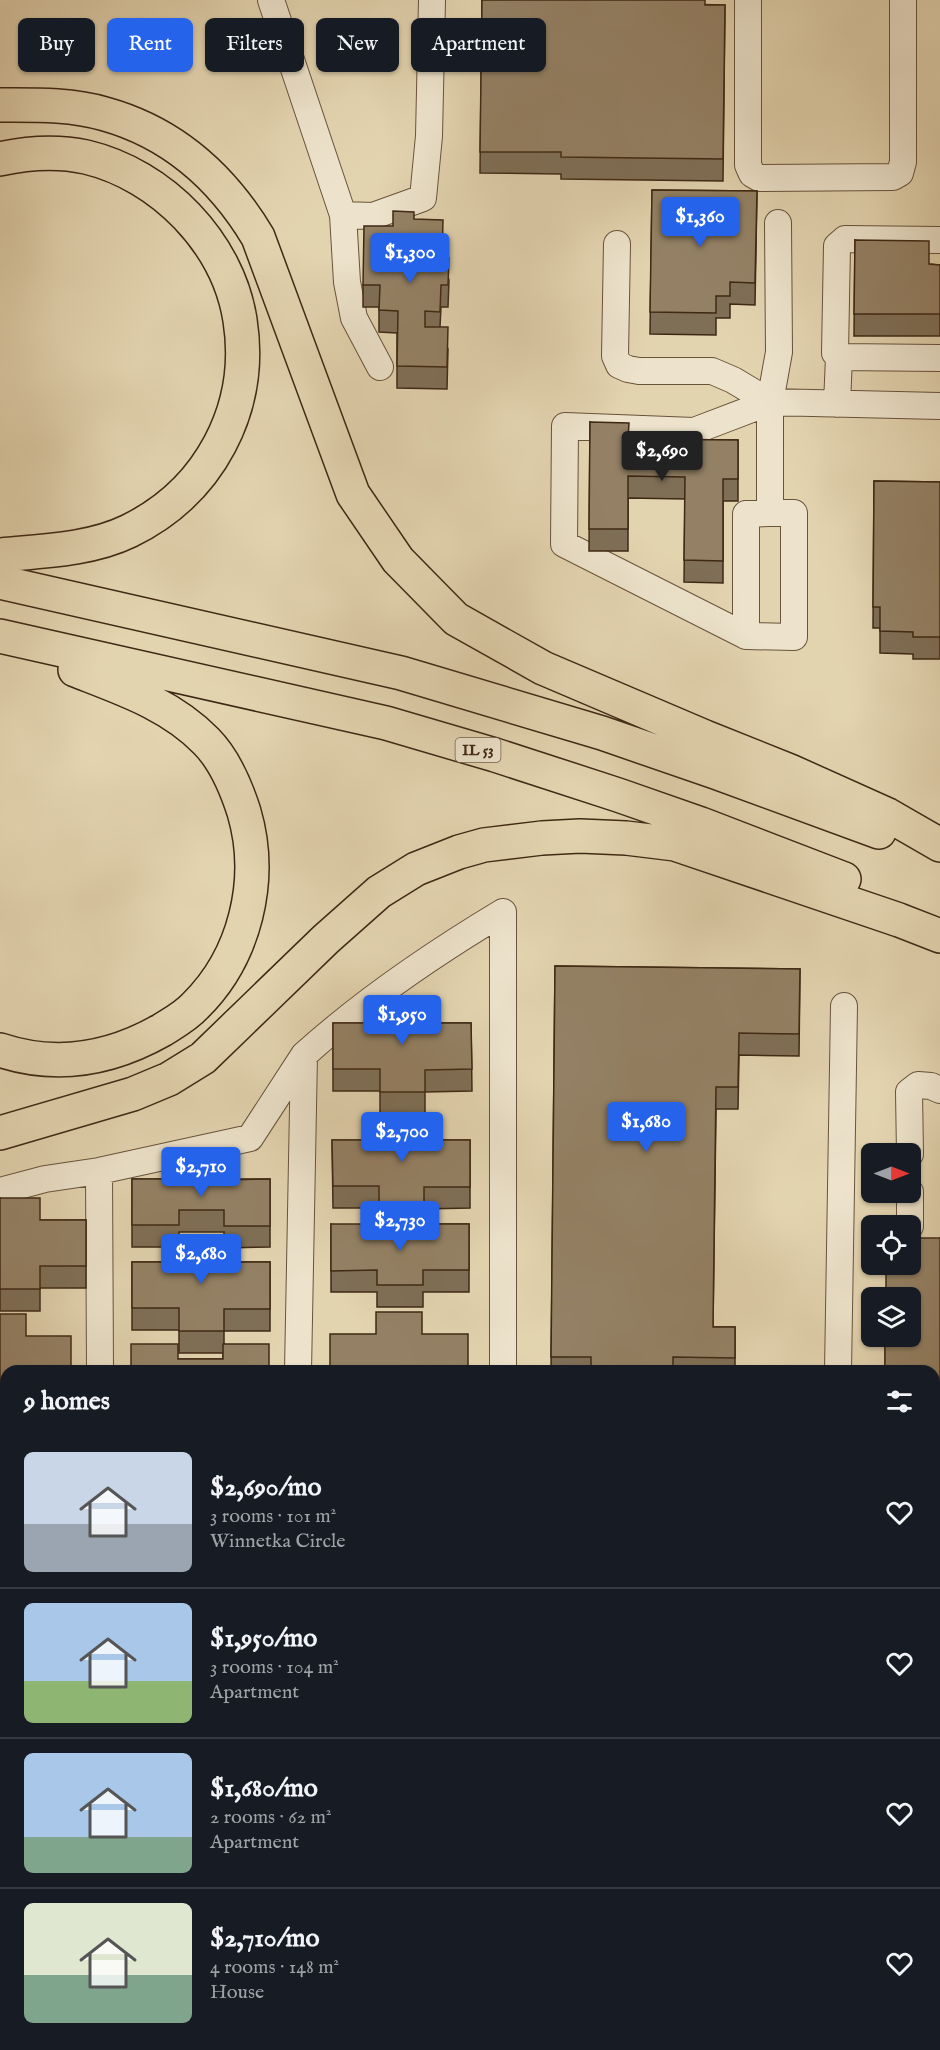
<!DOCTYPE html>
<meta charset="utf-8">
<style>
body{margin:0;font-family:"IM FELL English",serif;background:#20242c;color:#f1f3f6;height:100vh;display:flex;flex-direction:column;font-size:22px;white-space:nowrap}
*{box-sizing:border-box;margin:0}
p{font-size:20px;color:#9ea1a6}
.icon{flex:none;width:33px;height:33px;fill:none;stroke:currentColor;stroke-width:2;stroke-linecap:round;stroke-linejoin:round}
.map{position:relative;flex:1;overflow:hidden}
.sheet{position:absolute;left:0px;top:1365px;width:940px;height:686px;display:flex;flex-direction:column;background:#171b24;border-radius:18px 18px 0 0;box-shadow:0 2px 4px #0004}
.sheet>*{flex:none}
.top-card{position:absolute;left:18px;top:18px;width:600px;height:54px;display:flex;gap:12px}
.needle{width:39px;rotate:90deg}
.buttons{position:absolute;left:861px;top:1143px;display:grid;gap:12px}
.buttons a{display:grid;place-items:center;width:60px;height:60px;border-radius:9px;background:#171b24;box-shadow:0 2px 4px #0004;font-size:30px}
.price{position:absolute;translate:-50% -51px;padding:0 14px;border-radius:6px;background:#2563eb;color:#fff;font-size:20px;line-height:39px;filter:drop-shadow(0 2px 3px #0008)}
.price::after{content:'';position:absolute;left:50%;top:36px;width:18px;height:14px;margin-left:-9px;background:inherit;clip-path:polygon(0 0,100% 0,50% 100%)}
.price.on{background:#222;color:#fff}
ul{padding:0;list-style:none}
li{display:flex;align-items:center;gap:18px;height:150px;padding:0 24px}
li+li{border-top:2px solid #363941}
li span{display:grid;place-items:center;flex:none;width:168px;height:120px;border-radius:9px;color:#555}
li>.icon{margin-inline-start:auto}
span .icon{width:72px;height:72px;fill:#fffc;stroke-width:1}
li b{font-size:26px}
h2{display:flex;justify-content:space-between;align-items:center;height:72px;padding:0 24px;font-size:26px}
.pill{padding:0 21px;border-radius:9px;background:#171b24;box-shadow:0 2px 4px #0004;font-size:21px;line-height:54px}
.pill.on{background:#2563eb;color:#fff}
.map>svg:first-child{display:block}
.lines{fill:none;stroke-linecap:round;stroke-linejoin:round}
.minor-casing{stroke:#68533b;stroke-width:28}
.major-casing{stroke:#3f2814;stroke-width:34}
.highway-casing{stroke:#3f2814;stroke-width:36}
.minor{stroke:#ede3cc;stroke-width:26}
.major{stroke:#e3d4b0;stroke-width:32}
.highway{stroke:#e3d4b0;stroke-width:33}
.wall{fill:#7f6f57;stroke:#3f2814;stroke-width:1.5;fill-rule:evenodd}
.shaded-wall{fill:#685a47;stroke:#3f2814;stroke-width:1.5}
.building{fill:#948165;stroke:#3f2814;stroke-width:1.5}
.labels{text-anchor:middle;stroke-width:4.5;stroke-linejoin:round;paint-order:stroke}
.shield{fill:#ede3cc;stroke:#73604b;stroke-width:1.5}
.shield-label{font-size:15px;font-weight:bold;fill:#3f2814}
</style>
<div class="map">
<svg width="940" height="2050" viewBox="0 0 940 2050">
<rect width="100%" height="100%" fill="#e3d4b0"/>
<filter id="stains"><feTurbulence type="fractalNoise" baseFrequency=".00333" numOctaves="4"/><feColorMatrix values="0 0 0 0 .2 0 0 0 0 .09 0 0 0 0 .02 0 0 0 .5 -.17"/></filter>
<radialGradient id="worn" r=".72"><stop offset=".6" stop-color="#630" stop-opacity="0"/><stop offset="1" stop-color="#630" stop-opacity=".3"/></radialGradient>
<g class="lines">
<!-- minor casing -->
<g class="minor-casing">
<path id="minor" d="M271,0L343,215L373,216L423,198L429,136L432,0
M748,0V165L752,174L759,178L893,177L900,173L903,162V0
M343,215L347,282L354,318L380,367
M778,223L779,352L770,402V513H794V637L746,636L564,544L565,426L694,431L770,402L940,406
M940,240L845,239L837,246L835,353L839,357L940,358
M617,244L615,356L619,365L628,369L639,371H712L733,380L770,402
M837,404L839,357
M746,636V514L770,513
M503,912V1371
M910,1154L909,1092L918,1085L931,1086L940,1090
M99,1171L100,1371
M0,1191L45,1179L99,1171L250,1138L304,1055
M910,1192V1226
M298,1371L304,1055C365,1000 433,954 503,912
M838,1371L844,1006
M0,1447H6
M934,1456H940
M934,1793H940
M0,1806H6
M0,1930L6,1919
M0,2002L6,2009
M934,2007H940
M20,2044V2050
M824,2044V2050
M221,2050L228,2044
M577,2050V2044
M627,2050V2044
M887,2050V2044"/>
</g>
<!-- major casing -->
<g class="major-casing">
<path id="major" d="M0,1519H6
M934,1524H940"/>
</g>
<!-- highway casing -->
<g class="highway-casing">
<path id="highway" d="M0,105C35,105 71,104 105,114C173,133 222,177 258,237L353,494L398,560L456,619L543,668L705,737L790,771L888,815L940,845
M0,159C27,153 58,151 86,157C162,175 228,243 240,320C254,409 209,492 129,531C90,550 42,551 0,555
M0,582L401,673L602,733L715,772L879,832
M0,636L386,723L495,755L618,795L701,824L844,879
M0,1050C57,1069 111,1059 162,1030C173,1023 186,1016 195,1006C245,957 264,880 244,812C236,787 225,760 206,741C170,704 121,688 75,670
M0,1133L133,1094L169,1079L203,1058L326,939L379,892L416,869L459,852L484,845L542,838L580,836L626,838L675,844L899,920L940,936"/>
</g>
<!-- minor -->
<use href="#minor" class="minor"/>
<!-- major -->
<use href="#major" class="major"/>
<!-- highway -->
<use href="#highway" class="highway"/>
</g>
<!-- wall -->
<path class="wall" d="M482,0L725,5L723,181L561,179V174L480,173Z
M652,190L757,191L755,305L730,304V318H716V335L650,334Z
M414,219L442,258L449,280L448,307H441L440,327L448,349L447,389L397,388V333L379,332V307H363V285L393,226Z
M855,240L929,264L940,265V336H854Z
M590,422L629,439L738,440V501H723V583L684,582L685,499L628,498V551H589Z
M874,481L940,482V659H913V654L880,653V628H873Z
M555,966L800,969L799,1056L739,1055L738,1109H716L713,1327H735V1371H551Z
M333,1023H471L472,1091L425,1092V1114H380V1091H333Z
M332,1140H470V1208L424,1209V1224H469V1292H423V1307H377V1292H331V1224L378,1239H422V1231H379V1208H333Z
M132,1179H270V1247L224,1248V1262H270V1331H224V1344L269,1371L178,1359H223V1353H179V1330H132V1262H179V1247H132ZM179,1232H224V1240H179Z
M0,1198L40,1220H86V1288H40V1311H0Z
M940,1238V1427L934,1426V1371H885V1336Z
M0,1314L6,1371V1426H0Z
M642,2044H782V2050H642Z"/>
<!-- shaded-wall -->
<path class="shaded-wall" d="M331,2044H352L347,2050H328V2047Z
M531,2044H539V2050H528Z"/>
<!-- building -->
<path class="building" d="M482,0H705V5H725L723,159L561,157V152H480Z
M652,190L757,191L755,283L730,282V296H716V313L650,312Z
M393,211L414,212V219L443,220L442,258H449L448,285H441L440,312L425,311V327H448L447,367L397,366L398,311L379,310L380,285H363L364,226H393Z
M855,240L929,241V264L940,265V314H854Z
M590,422L629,423L628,439L738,440V479H723V561L684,560L685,477L628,476V529H589Z
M874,481L940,482V637H913V632L880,631V607H873Z
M555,966L800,969L799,1034L739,1033L738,1087H716L713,1327H735V1358L673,1357V1371H591V1357H551Z
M380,1001H426V1023H471L472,1069L425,1070V1092H380V1069H333V1023H380Z
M378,1118H425V1140H470V1187H424V1209H379V1186H333L332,1140H378Z
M178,1165H224V1180L270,1179V1226H224V1210H179V1225H132V1179H178Z
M0,1198H40V1220H86V1266H40V1289H0Z
M331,1224H378V1239H422V1224H469V1270H423V1285H377V1270L331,1271Z
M910,1238H940V1405H934V1371H902L903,1367H885V1336H910V1298H886V1264H910Z
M179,1240H224V1262H270V1309H224V1331H179V1308H132V1262H179Z
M376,1312H422V1334H468V1371H330V1334H376Z
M0,1314H26V1336H71V1371H6V1405H0Z
M131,1344H178V1359H223V1344H269V1371H131Z
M247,2044H331L328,2047L332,2050H240Z
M384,2044H531L528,2050H381Z
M642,2044H782V2045H642Z
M374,2046L381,2050H372Z"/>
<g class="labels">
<!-- shield labels -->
<rect class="shield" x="455.5" y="738" width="45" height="24" rx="4.5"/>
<g class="shield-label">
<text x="478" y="755">IL 53</text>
</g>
</g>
<rect width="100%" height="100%" filter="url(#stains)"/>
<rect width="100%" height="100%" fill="url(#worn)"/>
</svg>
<div class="buttons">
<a><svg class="needle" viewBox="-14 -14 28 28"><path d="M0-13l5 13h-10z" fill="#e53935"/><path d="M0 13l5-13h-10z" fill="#9ea1a6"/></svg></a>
<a><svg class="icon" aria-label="locate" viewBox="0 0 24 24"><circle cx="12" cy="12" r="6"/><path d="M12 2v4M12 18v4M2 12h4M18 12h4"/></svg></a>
<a><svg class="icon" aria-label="layers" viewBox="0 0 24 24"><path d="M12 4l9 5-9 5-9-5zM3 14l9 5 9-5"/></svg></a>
</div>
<b class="price" style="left:700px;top:248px">$1,360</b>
<b class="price" style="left:410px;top:284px">$1,300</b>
<b class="price on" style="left:662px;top:482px">$2,690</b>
<b class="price" style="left:402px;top:1046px">$1,950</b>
<b class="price" style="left:646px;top:1153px">$1,680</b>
<b class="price" style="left:402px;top:1163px">$2,700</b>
<b class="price" style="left:201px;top:1198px">$2,710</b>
<b class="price" style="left:400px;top:1252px">$2,730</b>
<b class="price" style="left:201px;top:1285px">$2,680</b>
<div class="top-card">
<a class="pill">Buy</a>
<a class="pill on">Rent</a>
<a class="pill">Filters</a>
<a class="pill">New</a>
<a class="pill">Apartment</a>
</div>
<section class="sheet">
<h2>9 homes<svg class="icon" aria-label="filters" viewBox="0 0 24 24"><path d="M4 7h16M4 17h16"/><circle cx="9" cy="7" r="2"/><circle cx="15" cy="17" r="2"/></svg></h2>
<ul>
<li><span style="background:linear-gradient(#c9d6e8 60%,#9aa5b1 0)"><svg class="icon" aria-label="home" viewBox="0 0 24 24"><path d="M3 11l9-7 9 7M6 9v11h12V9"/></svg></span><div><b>$2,690/mo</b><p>3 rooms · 101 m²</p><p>Winnetka Circle</p></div><svg class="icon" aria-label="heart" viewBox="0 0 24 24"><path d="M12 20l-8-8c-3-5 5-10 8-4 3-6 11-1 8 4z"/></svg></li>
<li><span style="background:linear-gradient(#a9c7e8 65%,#8fb573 0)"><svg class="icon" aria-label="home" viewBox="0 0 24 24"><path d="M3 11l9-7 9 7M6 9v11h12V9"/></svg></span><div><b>$1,950/mo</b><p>3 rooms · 104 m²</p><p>Apartment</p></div><svg class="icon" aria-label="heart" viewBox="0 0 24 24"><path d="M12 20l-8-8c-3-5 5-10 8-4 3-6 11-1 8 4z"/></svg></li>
<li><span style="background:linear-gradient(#a9c7e8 70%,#7fa58c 0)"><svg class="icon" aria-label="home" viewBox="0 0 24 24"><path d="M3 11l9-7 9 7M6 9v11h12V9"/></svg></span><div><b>$1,680/mo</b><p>2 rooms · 62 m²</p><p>Apartment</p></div><svg class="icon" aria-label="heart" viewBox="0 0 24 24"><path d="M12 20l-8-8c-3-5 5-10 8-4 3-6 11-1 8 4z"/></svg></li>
<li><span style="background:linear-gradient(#dfe7d0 60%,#7fa58c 0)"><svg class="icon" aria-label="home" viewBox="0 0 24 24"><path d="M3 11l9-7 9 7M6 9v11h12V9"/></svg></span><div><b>$2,710/mo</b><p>4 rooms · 148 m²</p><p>House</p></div><svg class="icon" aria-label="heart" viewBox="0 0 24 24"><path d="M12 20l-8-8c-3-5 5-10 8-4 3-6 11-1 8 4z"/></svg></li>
</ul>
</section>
</div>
